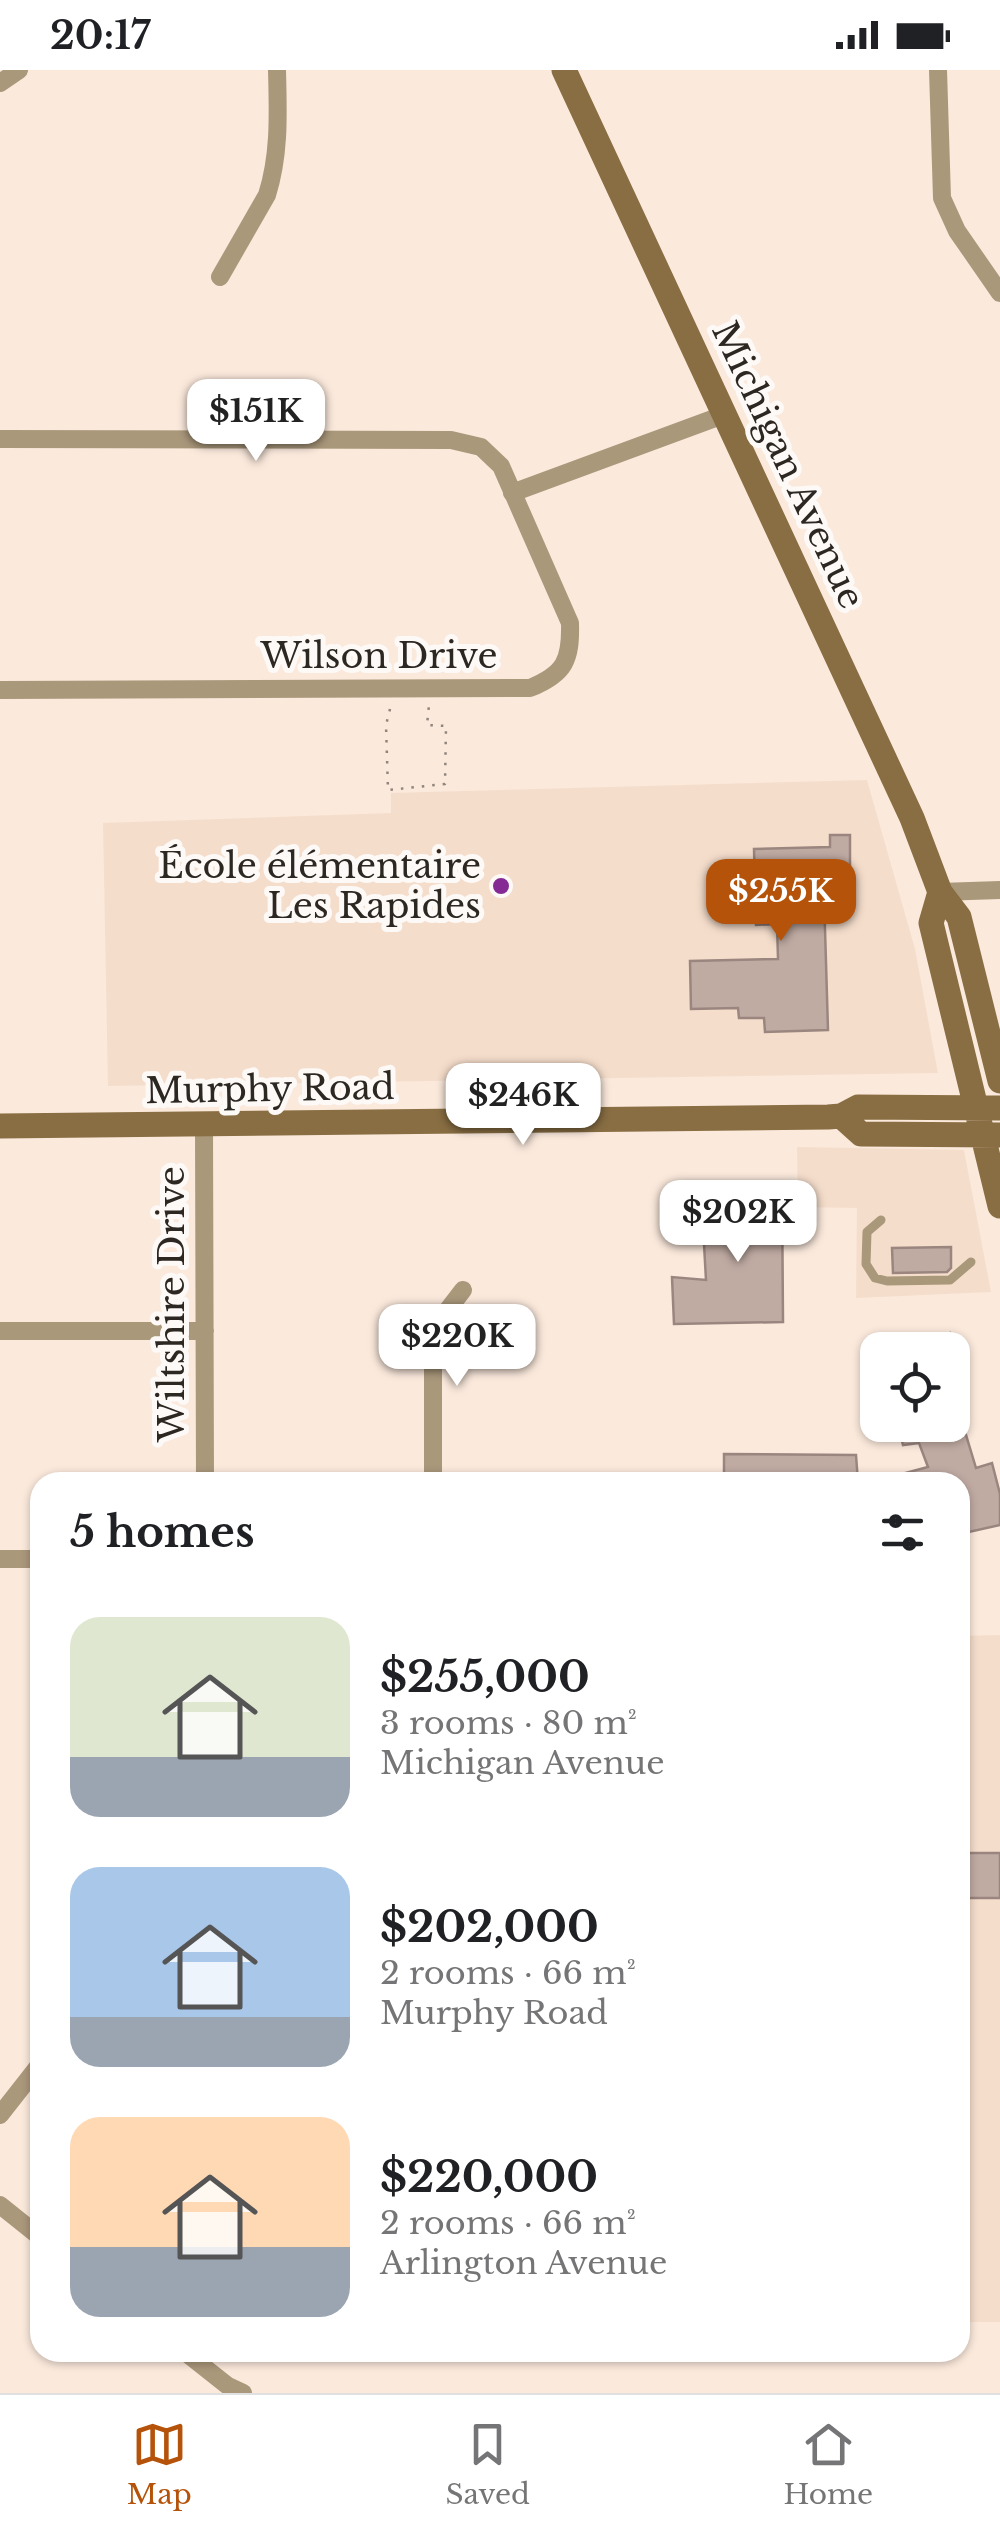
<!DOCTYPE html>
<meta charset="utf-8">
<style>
body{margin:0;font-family:"Libre Baskerville",serif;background:#f6f6f6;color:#202124;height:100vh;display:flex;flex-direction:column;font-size:38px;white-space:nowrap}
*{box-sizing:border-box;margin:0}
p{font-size:32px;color:#757577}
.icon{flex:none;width:55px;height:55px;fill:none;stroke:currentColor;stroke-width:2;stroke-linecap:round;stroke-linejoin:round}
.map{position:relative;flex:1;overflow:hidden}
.details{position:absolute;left:30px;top:1402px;width:940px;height:890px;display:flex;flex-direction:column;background:#fff;border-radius:30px;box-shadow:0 2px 8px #0004}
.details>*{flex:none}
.fabs{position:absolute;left:860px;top:1262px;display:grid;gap:20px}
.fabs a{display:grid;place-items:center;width:110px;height:110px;border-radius:20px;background:#fff;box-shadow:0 2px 8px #0004;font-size:50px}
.price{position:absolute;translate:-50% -85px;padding:0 22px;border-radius:20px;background:#fff;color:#222;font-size:32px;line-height:65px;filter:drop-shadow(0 2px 5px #0008)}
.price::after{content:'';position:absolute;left:50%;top:60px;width:30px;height:22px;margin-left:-15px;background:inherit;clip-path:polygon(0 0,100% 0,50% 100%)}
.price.current{background:#b45309;color:#fff}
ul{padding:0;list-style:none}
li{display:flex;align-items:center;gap:30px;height:250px;padding:0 40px}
li span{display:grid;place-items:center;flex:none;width:280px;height:200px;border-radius:30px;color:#555}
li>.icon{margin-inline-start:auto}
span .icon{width:120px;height:120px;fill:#fffc;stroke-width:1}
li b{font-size:42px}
h2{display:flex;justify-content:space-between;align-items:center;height:120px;padding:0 40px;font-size:42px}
.status{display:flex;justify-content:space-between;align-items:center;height:70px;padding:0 50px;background:#fff;direction:ltr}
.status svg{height:28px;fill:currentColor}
.dock{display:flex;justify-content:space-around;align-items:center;height:140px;border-top:2px solid #e0e0e0;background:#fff;font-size:28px;color:#757577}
.dock a{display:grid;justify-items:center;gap:5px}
.dock .current{color:#b45309}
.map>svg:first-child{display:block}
.built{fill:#f5ddcb}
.building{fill:#c0aba3;stroke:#9a857f;stroke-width:2.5}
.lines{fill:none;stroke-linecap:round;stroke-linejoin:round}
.path{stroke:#90847b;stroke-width:2.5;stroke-dasharray:2.5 8;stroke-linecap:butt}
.lane{stroke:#aa987b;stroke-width:9}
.street{stroke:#aa987b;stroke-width:18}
.secondary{stroke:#896e43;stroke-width:25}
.poi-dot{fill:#852995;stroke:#fdf9f7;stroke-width:4}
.labels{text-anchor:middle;stroke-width:10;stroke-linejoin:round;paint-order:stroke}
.street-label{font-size:35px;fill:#2d2722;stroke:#fdf9f7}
.poi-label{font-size:35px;fill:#2d2722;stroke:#fdf9f7;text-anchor:end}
</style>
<div class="status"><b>20:17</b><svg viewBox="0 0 49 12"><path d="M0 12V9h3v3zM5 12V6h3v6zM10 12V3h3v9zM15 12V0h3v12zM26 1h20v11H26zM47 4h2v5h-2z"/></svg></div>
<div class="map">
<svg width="1000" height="2323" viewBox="0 0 1000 2323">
<rect width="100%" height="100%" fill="#fbe9dc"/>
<!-- built -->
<path class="built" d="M867,710L915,879L938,1003L108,1016L103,753L391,743V723Z
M797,1077L964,1080L991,1222L856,1228L857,1138L798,1137Z
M1000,1565V2252H960V1566Z"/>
<!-- building -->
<path class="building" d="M830,765H850V796L830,797L831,825H824L828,960L765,962L764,948H739L738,938L691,939L690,891L778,889L777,854L756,855L754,779L830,777Z
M745,1115H782L783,1252L674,1254L672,1207L706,1210L702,1138L746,1141Z
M951,1177V1198L947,1202L893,1203L892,1178Z
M950,1263L955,1280H904V1275Z
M898,1355H963L976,1398L992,1393L1000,1424V1455L960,1464V1412H888L887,1408L928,1397L919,1373L903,1375Z
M724,1384L856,1385L858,1412H724Z
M960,1783H1000V1828H960Z"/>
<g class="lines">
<!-- path -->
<path class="path" d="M390,639L386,655L388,720L445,714L446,656L427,655L429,635"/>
<!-- lane -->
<path class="lane" d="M881,1150L867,1162L866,1194L875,1208L887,1211L950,1210L971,1192"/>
<!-- street -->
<path class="street" d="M938,0L942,128L957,161L1000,223
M0,13L19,0
M220,207L267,125C280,84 278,43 277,0
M0,369L451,370L481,377L501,396L570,553C571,590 565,604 530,618L0,620
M512,423L726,344
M940,822L1000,820
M204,1055L205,1412
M0,1261H205
M433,1412V1259L463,1220
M0,1489H40
M0,2045L40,1994
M0,2135L40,2167
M185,2282L228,2316L243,2323"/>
<!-- secondary -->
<path class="secondary" d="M564,0L912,748L940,822L959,847L1000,1011
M940,822L931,853L1000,1136
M841,1046L861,1064L1000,1065
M0,1056L828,1047L841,1046L858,1037L1000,1038"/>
</g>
<!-- markers -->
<circle class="poi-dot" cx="501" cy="816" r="10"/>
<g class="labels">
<!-- street labels -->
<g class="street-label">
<text transform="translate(788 395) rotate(65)" y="12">Michigan Avenue</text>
<text x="379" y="598">Wilson Drive</text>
<text transform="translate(270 1019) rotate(-1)" y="12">Murphy Road</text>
<text transform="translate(172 1234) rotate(-90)" y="12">Wiltshire Drive</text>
</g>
<!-- poi labels -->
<g class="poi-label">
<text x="481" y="808">École élémentaire<tspan x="481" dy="40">Les Rapides</tspan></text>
</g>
</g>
</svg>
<div class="fabs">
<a><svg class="icon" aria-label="locate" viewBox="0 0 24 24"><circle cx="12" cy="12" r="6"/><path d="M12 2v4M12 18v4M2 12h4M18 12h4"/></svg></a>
</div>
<b class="price" style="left:256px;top:394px">$151K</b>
<b class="price current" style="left:781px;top:874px">$255K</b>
<b class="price" style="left:523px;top:1078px">$246K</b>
<b class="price" style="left:738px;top:1195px">$202K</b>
<b class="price" style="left:457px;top:1319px">$220K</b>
<section class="details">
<h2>5 homes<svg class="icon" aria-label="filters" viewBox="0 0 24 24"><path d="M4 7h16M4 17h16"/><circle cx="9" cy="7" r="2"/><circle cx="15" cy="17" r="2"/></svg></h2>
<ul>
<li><span style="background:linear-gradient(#dfe7d0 70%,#9aa5b1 0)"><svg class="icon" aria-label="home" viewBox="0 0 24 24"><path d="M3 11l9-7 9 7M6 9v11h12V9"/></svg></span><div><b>$255,000</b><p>3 rooms · 80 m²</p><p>Michigan Avenue</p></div></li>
<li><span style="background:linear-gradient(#a9c7e8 75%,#9aa5b1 0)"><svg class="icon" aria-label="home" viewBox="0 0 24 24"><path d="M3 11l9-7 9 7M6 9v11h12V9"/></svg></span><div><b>$202,000</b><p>2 rooms · 66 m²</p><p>Murphy Road</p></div></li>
<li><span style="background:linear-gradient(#ffd9b3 65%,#9aa5b1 0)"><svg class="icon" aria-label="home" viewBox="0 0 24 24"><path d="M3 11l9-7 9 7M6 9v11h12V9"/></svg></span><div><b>$220,000</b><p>2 rooms · 66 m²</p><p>Arlington Avenue</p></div></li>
</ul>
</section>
</div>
<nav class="dock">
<a class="current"><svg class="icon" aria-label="map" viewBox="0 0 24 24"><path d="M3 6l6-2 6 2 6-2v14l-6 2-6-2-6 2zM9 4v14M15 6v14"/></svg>Map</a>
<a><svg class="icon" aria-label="saved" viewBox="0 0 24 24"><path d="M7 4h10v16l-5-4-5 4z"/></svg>Saved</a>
<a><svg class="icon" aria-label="home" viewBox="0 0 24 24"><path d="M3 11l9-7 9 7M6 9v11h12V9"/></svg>Home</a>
</nav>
